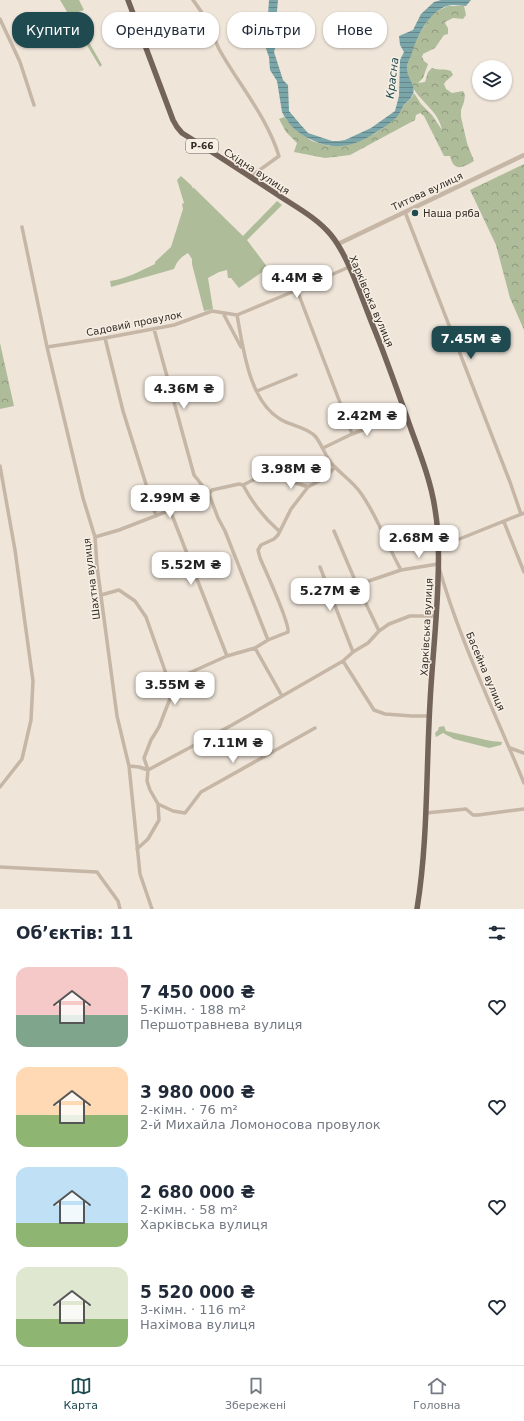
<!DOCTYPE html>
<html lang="uk">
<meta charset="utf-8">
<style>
body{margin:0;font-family:"DejaVu Sans",sans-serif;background:#f6f6f7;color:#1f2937;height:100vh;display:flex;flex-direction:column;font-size:15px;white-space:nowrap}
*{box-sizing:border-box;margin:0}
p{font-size:13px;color:#747a83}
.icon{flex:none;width:22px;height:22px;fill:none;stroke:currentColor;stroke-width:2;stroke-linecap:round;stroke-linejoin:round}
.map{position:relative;height:909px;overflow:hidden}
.drawer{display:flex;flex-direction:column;background:#fff;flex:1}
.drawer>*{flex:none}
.guide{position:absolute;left:12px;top:12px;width:500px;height:36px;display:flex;gap:8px}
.controls{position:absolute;left:472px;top:60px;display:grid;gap:8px}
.controls a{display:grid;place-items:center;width:40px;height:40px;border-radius:50%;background:#fff;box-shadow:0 1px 3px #0004;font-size:20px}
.price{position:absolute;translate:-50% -34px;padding:0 9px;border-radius:8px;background:#fff;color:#222;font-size:13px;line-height:26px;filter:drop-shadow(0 1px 2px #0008)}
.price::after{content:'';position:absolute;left:50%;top:24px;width:12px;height:9px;margin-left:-6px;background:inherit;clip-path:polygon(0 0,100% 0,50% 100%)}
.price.selected{background:#1f4a50;color:#fff}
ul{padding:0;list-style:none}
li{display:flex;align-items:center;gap:12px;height:100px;padding:0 16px}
li span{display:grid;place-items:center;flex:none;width:112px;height:80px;border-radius:12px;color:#555}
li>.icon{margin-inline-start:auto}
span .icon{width:48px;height:48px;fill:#fffc;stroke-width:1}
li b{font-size:17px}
h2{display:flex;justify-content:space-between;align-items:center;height:48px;padding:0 16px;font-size:17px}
.chip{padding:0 14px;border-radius:16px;background:#fff;box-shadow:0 1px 3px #0004;font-size:14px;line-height:36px}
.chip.selected{background:#1f4a50;color:#fff}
.tab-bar{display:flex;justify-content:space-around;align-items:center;height:56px;border-top:1px solid #e0e1e3;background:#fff;font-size:11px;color:#747a83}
.tab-bar a{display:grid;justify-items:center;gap:2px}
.tab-bar .selected{color:#1f4a50}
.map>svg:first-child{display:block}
.grass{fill:#afbc9a}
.forest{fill:url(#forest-crowns)}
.water{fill:url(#water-rules)}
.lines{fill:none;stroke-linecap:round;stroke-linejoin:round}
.minor{stroke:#c5b6a6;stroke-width:3.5}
.tertiary{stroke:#c5b6a6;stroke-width:4.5}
.primary{stroke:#736358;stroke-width:5.5}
.poi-dot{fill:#1f4a50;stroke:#f7efe4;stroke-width:1.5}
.labels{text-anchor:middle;stroke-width:3;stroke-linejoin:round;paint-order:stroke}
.shield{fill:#f7efe4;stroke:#6d665f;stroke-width:1}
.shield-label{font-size:9px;font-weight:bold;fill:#322b26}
.street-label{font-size:10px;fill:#322b26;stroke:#f7efe4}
.poi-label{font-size:10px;fill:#322b26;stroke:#f7efe4;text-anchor:start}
.water-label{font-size:11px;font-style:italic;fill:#1f4a50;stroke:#f7efe4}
</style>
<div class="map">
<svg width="524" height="909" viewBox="0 0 524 909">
<defs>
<pattern id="forest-crowns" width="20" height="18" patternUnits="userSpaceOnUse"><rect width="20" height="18" fill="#afbc9a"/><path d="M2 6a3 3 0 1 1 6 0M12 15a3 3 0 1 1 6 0" fill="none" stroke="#8f997d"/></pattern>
<pattern id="water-rules" width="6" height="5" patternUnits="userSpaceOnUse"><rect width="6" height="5" fill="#7aa5a9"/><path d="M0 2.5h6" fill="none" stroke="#658789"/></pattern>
</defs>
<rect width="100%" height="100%" fill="#efe5d9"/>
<!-- grass -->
<path class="grass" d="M60,0H79L84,10L73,14L102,65L100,67Z
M181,176L192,186V189L193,187L243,236L277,201L282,205L247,240L268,268L239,288L231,278H228L227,270L219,272L208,278L213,309L204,311L192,264V259L188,253C181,257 177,261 174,269L111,287L110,281C126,279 140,271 155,264V262L171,247L183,209L182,204L184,203L177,180Z
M444,726L446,731L491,741L502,742L501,745L489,748L454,739L443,733L436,737L435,733L438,730L439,727Z"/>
<!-- forest -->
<path class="forest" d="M448,6H464L466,15L463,19L453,18L445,22L446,25L448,28V34L444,35L435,48L423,54L422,57L424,61L428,64L423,78L418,83L425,82L428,72L432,68C440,71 444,68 451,71L453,75L446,81L444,84L446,89L452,93L463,91L465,95L464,102L461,110V117L467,143L474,161C462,168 454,172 450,156H444L424,116L420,113L416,115L415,120L350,155L325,158L294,152L297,143L286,132L279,119L284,117L298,132L312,141L329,146L374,134L395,119L405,104L412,97L414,93L421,104L432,115L442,130C439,112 422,103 413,88C410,82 406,74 407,67C408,53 424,23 434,13C438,10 444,8 448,6Z
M524,164V330L510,298L496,245L470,190Z
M0,343L14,406L0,409Z"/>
<!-- water -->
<path class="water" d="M269,0H278L277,11L278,26L275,33L276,45L274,52L283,80L288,85L289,111L300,124L308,133L332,141H339L345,140L371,128L395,111L399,96L400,60L404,52L400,45L399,36L413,30L421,14L434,2L441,0H471L466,6C460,6 453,4 447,6C428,12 416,38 411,56C409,59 407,64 407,67C406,78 418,87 412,96C410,100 406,102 404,105C401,110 399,115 396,118C391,123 384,127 378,131C356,146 336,152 310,139C298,134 288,124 282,112L277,81L270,70L269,57L264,43L265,34L267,29Z"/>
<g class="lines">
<!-- minor -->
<path class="minor" d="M193,0C198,7 204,15 208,23C212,31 215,40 219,49C239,85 266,115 279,156L250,177
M0,19L20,62L34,105
M405,212L510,482L521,514
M22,227L47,347L83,498L95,537L97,566L117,716L129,766L140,874L152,909
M297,290L352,434
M223,313L241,347
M237,315C243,347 249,401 280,419C291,426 305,426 315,436C322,444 325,456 332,464C341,474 352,481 360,492C377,515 387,545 401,570
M237,315L297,290L349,267
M154,329L194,475L209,494L218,518L225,531L268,640
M105,338L123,411L156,516
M47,347L105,338L174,325L212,311L237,315
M257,391L296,375
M323,448L352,434L406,414
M0,466L15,550L33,681L31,720L22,759L0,787
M243,485C253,504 263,517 279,531
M170,510L227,656
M504,522L524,572
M438,530L452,539L457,540L524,513
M334,531L357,585L379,631
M95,537L119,530L194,501L209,494L212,490L239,484L243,485L255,479L269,474L308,487L326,477L335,467
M320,567L353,652
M101,595L119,590L135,601L146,617L169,682L171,696L159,727L151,740L144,758L148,770L147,781L150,790L158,804L159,820L148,839L137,849
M333,596L357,585L401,570L438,564C459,640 494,710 524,783
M255,648L282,696
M343,661L374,710L385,714L412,716H429
M169,682L227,656L255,648L268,640L288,632C290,623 265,570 260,558L258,550L261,545L274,539L278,535L291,509L308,487
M510,748L524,753
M129,766L139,767L148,770L232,725L343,661L353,652L368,643L379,631L389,624L410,616H437
M158,804L173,811L185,813L201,792L315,728
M426,813L466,809L473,815H478L524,809
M0,867L97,872L118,901L120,909"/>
<!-- tertiary -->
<path class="tertiary" d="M338,244L524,155"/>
<!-- primary -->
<path class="primary" d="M128,0L173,120L177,127L182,133C214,153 246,174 278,195C296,207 317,218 331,235C349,257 362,299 373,326C387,360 399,395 411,429C421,456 431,482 435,509C439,532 439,557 438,580C437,621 432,662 430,703C426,772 428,841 417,909"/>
</g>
<!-- markers -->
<circle class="poi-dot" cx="415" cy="213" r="4"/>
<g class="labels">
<!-- shield labels -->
<rect class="shield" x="186" y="139" width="32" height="14" rx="3"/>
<g class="shield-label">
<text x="202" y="149">Р-66</text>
</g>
<!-- street labels -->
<g class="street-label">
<text transform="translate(257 171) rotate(33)" y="4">Східна вулиця</text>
<text transform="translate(427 191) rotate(-25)" y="4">Титова вулиця</text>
<text transform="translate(372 301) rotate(67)" y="4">Харківська вулиця</text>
<text transform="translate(134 323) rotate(-11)" y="4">Садовий провулок</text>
<text transform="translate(91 579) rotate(-97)" y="4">Шахтна вулиця</text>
<text transform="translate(426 627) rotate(-87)" y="4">Харківська вулиця</text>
<text transform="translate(486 671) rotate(67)" y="4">Басейна вулиця</text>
</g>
<!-- poi labels -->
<g class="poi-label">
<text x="423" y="217">Наша ряба</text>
</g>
<!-- water labels -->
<g class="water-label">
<text transform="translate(392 78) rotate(-83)" y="4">Красна</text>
</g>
</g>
</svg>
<div class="controls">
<a><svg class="icon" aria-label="layers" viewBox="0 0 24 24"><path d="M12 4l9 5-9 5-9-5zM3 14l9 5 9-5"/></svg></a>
</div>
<b class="price" style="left:297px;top:299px">4.4M ₴</b>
<b class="price selected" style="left:471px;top:360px">7.45M ₴</b>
<b class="price" style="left:184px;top:410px">4.36M ₴</b>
<b class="price" style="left:367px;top:437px">2.42M ₴</b>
<b class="price" style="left:291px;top:490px">3.98M ₴</b>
<b class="price" style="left:170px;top:519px">2.99M ₴</b>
<b class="price" style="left:419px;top:559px">2.68M ₴</b>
<b class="price" style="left:191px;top:586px">5.52M ₴</b>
<b class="price" style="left:330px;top:612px">5.27M ₴</b>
<b class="price" style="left:175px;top:706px">3.55M ₴</b>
<b class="price" style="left:233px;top:764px">7.11M ₴</b>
<div class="guide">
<a class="chip selected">Купити</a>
<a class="chip">Орендувати</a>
<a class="chip">Фільтри</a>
<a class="chip">Нове</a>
</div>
</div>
<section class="drawer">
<h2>Об’єктів: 11<svg class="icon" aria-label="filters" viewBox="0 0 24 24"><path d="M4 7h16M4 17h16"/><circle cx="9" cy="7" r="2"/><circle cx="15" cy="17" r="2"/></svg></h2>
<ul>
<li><span style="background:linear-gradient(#f6c9c9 60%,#7fa58c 0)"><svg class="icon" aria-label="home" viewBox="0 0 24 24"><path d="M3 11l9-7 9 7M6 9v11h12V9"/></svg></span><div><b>7 450 000 ₴</b><p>5-кімн. · 188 m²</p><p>Першотравнева вулиця</p></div><svg class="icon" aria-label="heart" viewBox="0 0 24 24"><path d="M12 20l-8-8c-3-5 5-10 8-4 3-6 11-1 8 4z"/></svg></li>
<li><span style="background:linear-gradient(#ffd9b3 60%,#8fb573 0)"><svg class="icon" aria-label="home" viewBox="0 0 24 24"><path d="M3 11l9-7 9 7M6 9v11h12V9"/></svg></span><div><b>3 980 000 ₴</b><p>2-кімн. · 76 m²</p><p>2-й Михайла Ломоносова провулок</p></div><svg class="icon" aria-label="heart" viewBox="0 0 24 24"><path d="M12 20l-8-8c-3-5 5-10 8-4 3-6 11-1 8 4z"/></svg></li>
<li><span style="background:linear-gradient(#bfe0f5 70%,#8fb573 0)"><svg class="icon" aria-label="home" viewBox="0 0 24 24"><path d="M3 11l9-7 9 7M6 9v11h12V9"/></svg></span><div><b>2 680 000 ₴</b><p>2-кімн. · 58 m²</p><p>Харківська вулиця</p></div><svg class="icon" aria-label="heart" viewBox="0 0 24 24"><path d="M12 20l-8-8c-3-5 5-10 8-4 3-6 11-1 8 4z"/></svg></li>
<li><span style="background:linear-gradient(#dfe7d0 65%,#8fb573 0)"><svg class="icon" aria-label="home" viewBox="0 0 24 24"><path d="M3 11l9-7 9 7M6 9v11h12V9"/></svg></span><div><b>5 520 000 ₴</b><p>3-кімн. · 116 m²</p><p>Нахімова вулиця</p></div><svg class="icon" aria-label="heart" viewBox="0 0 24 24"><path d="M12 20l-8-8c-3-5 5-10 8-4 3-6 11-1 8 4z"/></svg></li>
</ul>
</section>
<nav class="tab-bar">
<a class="selected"><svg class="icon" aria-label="map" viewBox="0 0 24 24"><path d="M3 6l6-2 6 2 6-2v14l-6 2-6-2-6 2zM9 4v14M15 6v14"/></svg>Карта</a>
<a><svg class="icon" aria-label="saved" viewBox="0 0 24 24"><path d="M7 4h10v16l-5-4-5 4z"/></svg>Збережені</a>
<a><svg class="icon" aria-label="home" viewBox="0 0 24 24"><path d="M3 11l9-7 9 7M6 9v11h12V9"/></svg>Головна</a>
</nav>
